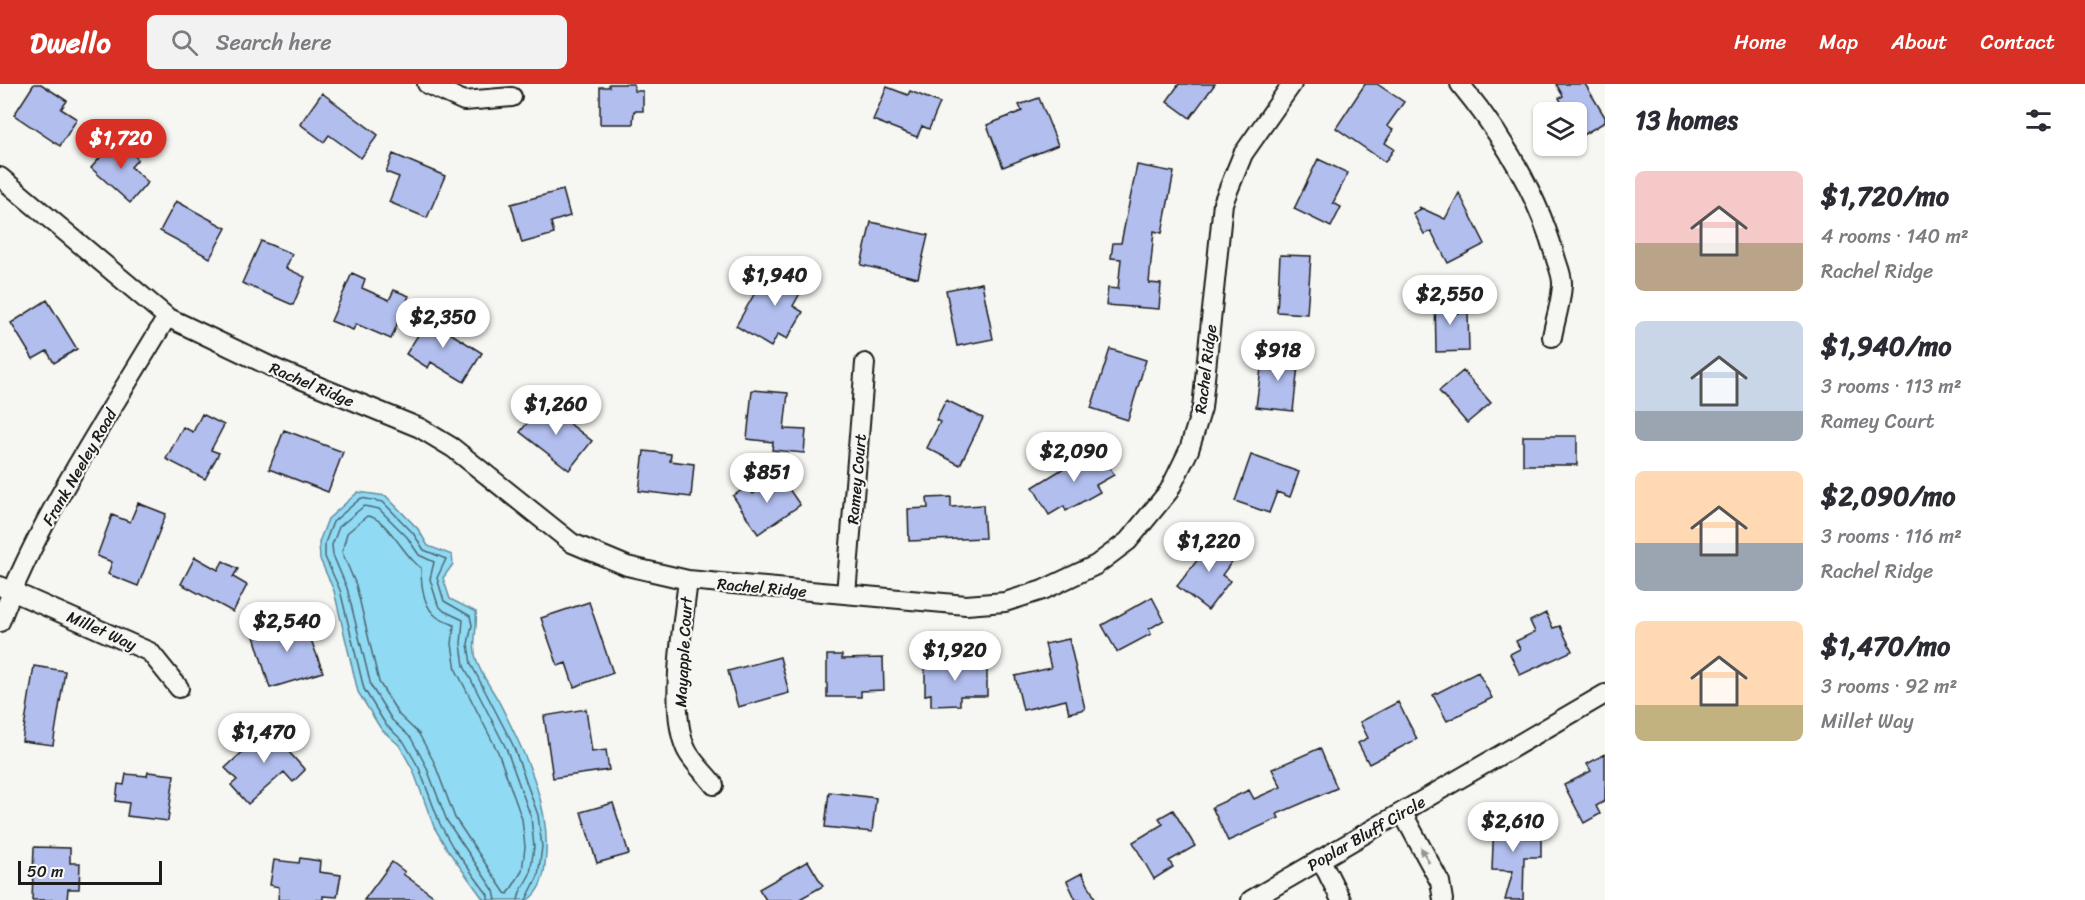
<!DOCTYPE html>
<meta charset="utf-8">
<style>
body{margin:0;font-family:Sriracha,sans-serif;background:#f2f2f3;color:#2b2b33;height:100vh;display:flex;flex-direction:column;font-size:22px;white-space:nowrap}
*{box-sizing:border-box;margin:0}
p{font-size:20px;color:#7c7c81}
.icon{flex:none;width:33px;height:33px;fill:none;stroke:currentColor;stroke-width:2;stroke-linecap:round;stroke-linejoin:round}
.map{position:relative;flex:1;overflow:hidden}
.drawer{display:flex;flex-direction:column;background:#fff;width:480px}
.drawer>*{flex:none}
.tools{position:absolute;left:1533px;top:18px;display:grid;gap:12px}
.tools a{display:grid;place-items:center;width:54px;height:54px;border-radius:9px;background:#fff;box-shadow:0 2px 4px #0004;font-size:30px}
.scale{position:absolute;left:18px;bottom:15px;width:144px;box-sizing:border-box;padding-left:6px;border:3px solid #1c1c1c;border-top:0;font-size:16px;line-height:21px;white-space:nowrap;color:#1c1c1c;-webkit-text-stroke:4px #f6f6f2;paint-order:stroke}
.price{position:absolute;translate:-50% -51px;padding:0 14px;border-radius:21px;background:#fff;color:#222;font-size:20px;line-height:39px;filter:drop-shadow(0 2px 3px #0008)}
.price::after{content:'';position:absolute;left:50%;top:36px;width:18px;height:14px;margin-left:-9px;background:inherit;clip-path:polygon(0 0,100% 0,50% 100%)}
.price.selected{background:#d93025;color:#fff}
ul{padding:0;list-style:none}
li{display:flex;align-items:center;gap:18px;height:150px;padding:0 30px}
li span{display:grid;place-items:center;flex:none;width:168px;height:120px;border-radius:9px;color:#555}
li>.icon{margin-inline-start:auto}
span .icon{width:72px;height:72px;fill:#fffc;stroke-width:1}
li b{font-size:26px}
h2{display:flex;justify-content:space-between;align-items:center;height:72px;padding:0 30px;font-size:26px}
header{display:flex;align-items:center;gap:36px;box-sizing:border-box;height:84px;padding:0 30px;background:#d93025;color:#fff}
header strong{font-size:28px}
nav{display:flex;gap:33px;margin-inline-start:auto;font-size:21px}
.search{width:420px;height:54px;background:#f2f2f3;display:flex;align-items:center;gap:15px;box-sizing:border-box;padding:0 21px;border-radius:9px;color:#7c7c81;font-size:22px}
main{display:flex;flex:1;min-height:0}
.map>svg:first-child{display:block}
.water{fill:#91daf3;stroke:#628e9d;stroke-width:1.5}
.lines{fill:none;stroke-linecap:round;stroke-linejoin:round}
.shore{stroke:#4b6872;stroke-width:1.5}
.building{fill:#b1beee;stroke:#1c1c1c;stroke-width:1.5}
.minor-casing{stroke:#1c1c1c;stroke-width:22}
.minor{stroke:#f6f6f2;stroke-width:18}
.oneway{fill:#949492}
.labels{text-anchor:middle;stroke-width:4.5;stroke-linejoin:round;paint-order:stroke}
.street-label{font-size:16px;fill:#1c1c1c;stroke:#f6f6f2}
</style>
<header>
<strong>Dwello</strong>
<div class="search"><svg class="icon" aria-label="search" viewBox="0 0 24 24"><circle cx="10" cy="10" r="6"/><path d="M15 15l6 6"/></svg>Search here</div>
<nav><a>Home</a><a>Map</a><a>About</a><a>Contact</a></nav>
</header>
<main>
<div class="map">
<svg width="1605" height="816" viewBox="0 0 1605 816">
<rect width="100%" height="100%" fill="#f6f6f2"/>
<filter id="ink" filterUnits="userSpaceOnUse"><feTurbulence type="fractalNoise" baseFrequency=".0167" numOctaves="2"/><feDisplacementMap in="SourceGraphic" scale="12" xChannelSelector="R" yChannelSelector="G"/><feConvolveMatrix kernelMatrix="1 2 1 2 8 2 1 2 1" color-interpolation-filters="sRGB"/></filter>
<g filter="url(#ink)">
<!-- water -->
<path class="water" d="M358,408L386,412L418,445L428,462L452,471L453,480L443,494L450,515L476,528C478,545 471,561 477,578C482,592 492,605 499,618C524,667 553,723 545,780C544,793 540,807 528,816H484L447,765L434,743L413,686L399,661L381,645L358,608L334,507L320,475L319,458L328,435Z"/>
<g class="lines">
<!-- shore -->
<path class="shore" d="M367,432C387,433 404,473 421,484C421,499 423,523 437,533C442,537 449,538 454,541L452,560L456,586L498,668L522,735L525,763L522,787L508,810L505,809L455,734L434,678L419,650L399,631L379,598L356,501L342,468L347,449Z
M488,816V811L452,762L440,740L419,684L404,658L386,641L364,605L340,506L325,473V459L333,438L361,414L383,418L413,449L424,466L446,475L437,494L444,517L470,532L472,541L468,560L471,580L513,661L538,731L542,763L538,792L526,816
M496,816L494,807L447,737L426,682L411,654L392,636L371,602L347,504L333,471L332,461L339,443L364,422L379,425L407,453L419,471L434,478L430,495L438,521L444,527L463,536L461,560L464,582L506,664L531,733L534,763L530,790L520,808L518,816"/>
</g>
<!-- building -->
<path class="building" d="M34,0H41L67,17L61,25L77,35L60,62L14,31Z
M609,0H634V7H643V27H634L633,40H600V3H609Z
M1179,0H1215L1190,34L1167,17Z
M1365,0H1377L1404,18L1387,42L1393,46L1385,59L1394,65L1385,78L1336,44Z
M1556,0H1585L1605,33V38L1576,55V28H1567L1559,14L1563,12Z
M887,3L908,11L910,7L940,19L929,45L922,42L917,53L873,36Z
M322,9L378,51L361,74L329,51L324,58L300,40Z
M1039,14L1058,61L1003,83L987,41L1022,27L1019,21Z
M120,51L134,64L130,68L138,75L131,83L148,98L130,119L91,84Z
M393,70L445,92L427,134L389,118L399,93L386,88Z
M1318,75L1348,89L1333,119L1341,123L1331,143L1294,125Z
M1137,81L1174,88L1162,149L1154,147L1149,199L1161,200L1159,225L1106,221L1108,204L1118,205L1121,175L1111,174L1113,159H1121Z
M563,106L570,132L551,138L554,150L522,159L511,120Z
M1459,109L1485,160L1448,179L1431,147L1424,150L1413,129L1421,125L1419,123L1445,135Z
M176,117L226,144L210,174L160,147Z
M871,138L928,151L918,194L861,181Z
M261,157L292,170L286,184L305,193L293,221L242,199Z
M1280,171L1311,172L1307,230L1277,228Z
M783,178L809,193L793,222L803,228L787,255L778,250L771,263L736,242L760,200L768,205Z
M352,189L365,195L362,204L389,216L394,206L409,212L391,255L356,240L353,246L331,237Z
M982,199L993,255L957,262L946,206Z
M1435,210H1455V229H1468L1469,267L1436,268Z
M47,216L77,265L54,279L47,267L33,275L11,239Z
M434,226L448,235L442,244L482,269L464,298L431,278L428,284L406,270Z
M1110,265L1146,276L1128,336L1091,324Z
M1263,269L1299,273L1293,327L1256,323Z
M1463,287L1491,319L1467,339L1439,307Z
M752,306L788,309L784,345L806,346L804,369L772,366L773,358L747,355Z
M946,316L983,334L960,381L927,364L940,338L936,336Z
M543,319L592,357L569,386L520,348Z
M202,330L224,341L211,366L219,369L205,395L166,375L183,343L193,348Z
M284,346L343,368L328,408L269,385Z
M1523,352H1577V381H1523Z
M1098,363L1114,391L1096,401L1100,408L1066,427L1064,422L1049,431L1033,403Z
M644,367L671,370L670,377L694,380L691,413L639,407Z
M1251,371L1299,388L1290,413L1277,408L1269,429L1235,417Z
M780,392L800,421L758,450L733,412L748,402L753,410Z
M951,413V423L983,421L985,454L909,457L908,425L928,424L927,414Z
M138,419L166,430L138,502L108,490L112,478L97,472L112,431L130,438Z
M1217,451L1239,468L1222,491L1230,497L1208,526L1177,502Z
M195,473L218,486L223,477L238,485L233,493L247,501L233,528L181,500Z
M1152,513L1164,536L1149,545L1151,550L1117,568L1102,541Z
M589,518L613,589L574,603L566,579L558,582L541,534Z
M1546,529L1553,544L1560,542L1572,567L1520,591L1510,570L1520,565L1516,557L1535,548L1530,537Z
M303,534L323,588L270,604L253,549Z
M1069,555L1085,625L1069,629L1066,616L1023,626L1015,592L1051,584L1045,560Z
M827,571H842V575L883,574L884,606L861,607V613H827Z
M780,573L789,609L738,623L728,587Z
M987,577V612H960V621L931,622V610L925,611V580Z
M34,582L65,587L53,661L22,657Z
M1478,588L1492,614L1447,637L1433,611Z
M1398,618L1417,655L1369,680L1358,659L1368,654L1360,638Z
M586,625L592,668L606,666L609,686L553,694L544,632Z
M273,640L294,663L289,668L305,686L293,698L284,688L248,720L231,701L237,696L225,684Z
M1320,664L1337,704L1277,730L1279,734L1228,757L1212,723L1249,706L1254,715L1281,703L1272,685Z
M1605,670V717L1596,722L1600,730L1584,739L1564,701L1591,687L1587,680Z
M148,688L174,691L168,737L127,732L129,719L116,717L118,700L124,701L126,690L147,692Z
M829,708L876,714L872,748L825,743Z
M613,719L629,770L597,779L581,728Z
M1173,726L1195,762L1169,777L1173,783L1154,795L1133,758L1163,740L1159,734Z
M1494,735L1525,736L1524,754H1541V773H1524L1523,816H1505L1513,787L1492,786Z
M34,763L70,764V779H80L79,805H68L67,816H32Z
M300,774L320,777L319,788L341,791L337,813L323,812V816H278L279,803L270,801L274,776L299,779Z
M808,777L823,802L798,816H766L759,805Z
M392,778L405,788L403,790L439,816H364Z
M1082,789L1096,816H1076L1067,797Z"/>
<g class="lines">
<!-- minor casing -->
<g class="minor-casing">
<path id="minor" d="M427,0L464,17L512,13
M1460,0C1502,51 1537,109 1555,172C1557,180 1562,190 1562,199C1562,216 1555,236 1552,253
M0,93L167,233L276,285L420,344L453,364L572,459L627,482L688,496L966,521L1005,518L1043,506L1096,481L1128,457L1169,407L1189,366L1202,324L1223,119L1243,70L1292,0
M688,496C683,540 668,625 686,665C692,678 706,690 714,701
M0,502L150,568L179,604
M846,510L865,279
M0,538C40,431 109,331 167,233
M1402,728L1440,798L1443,816
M1321,776L1341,816
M1251,816L1605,610"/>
</g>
<!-- minor -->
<use href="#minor" class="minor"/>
</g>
<!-- one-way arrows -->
<defs><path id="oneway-solid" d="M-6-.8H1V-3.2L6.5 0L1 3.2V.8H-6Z" transform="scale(1.5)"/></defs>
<use class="oneway" href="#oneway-solid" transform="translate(1425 771) rotate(-118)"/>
</g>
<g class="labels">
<!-- street labels -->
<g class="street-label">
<text transform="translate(1205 285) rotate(-83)" y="6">Rachel Ridge</text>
<text transform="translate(312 300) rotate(23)" y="6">Rachel Ridge</text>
<text transform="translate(79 383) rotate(-60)" y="6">Frank Neeley Road</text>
<text transform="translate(856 395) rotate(-85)" y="6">Ramey Court</text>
<text transform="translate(762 503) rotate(5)" y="6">Rachel Ridge</text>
<text transform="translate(102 546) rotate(24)" y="6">Millet Way</text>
<text transform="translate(683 568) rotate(-87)" y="6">Mayapple Court</text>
<text transform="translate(1366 749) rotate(-30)" y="6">Poplar Bluff Circle</text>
</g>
</g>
</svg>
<div class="tools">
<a><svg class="icon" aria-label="layers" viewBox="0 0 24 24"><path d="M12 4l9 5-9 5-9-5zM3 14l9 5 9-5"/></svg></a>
</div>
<div class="scale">50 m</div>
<b class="price selected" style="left:121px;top:86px">$1,720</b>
<b class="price" style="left:775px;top:223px">$1,940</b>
<b class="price" style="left:1450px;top:242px">$2,550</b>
<b class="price" style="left:443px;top:265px">$2,350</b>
<b class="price" style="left:1278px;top:298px">$918</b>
<b class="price" style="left:556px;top:352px">$1,260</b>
<b class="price" style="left:1074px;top:399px">$2,090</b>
<b class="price" style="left:767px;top:420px">$851</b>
<b class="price" style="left:1209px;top:489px">$1,220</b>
<b class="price" style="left:287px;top:569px">$2,540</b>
<b class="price" style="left:955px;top:598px">$1,920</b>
<b class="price" style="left:264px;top:680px">$1,470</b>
<b class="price" style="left:1513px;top:769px">$2,610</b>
</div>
<section class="drawer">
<h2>13 homes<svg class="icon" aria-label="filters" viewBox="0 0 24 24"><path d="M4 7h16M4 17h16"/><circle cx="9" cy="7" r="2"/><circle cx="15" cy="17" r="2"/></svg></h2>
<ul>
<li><span style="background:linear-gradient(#f6c9c9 60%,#b9a48a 0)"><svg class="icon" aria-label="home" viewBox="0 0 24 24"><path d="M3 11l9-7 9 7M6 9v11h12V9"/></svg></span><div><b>$1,720/mo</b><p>4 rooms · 140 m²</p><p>Rachel Ridge</p></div></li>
<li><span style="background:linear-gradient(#c9d6e8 75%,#9aa5b1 0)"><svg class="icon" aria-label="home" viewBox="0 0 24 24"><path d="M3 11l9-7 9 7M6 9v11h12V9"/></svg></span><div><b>$1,940/mo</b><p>3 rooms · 113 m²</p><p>Ramey Court</p></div></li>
<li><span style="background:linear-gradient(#ffd9b3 60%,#9aa5b1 0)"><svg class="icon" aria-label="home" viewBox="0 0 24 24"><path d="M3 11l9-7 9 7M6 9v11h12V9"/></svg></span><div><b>$2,090/mo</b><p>3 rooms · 116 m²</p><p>Rachel Ridge</p></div></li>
<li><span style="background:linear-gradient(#ffd9b3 70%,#c2b280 0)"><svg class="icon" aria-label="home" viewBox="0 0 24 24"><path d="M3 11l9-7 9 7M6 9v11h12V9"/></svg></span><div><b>$1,470/mo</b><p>3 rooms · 92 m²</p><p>Millet Way</p></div></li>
</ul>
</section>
</main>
